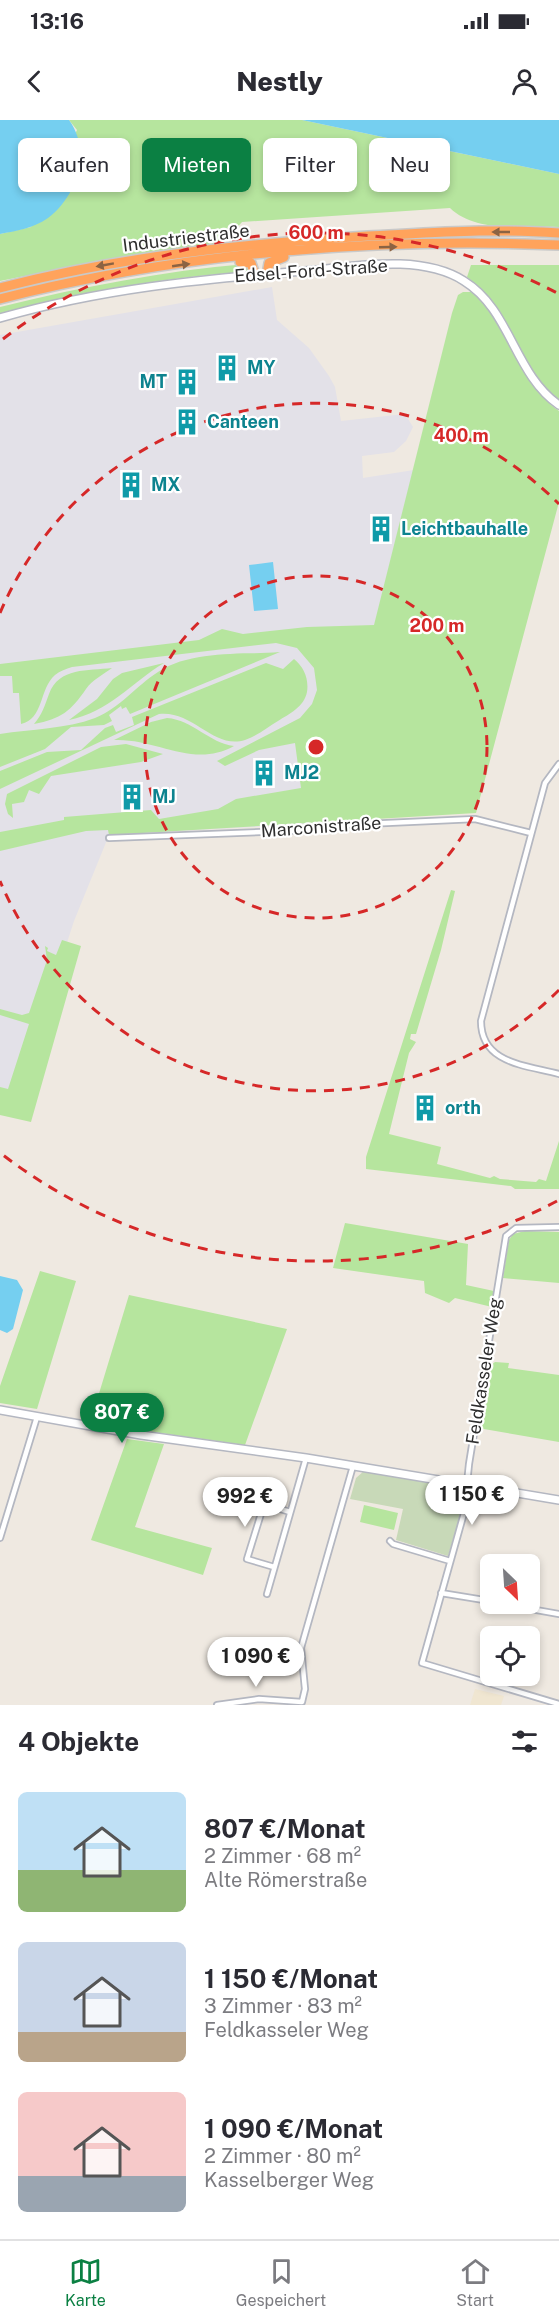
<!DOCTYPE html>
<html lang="de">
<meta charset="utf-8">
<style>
body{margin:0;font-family:"Public Sans",sans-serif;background:#f7f7f7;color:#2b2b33;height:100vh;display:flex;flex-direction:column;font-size:22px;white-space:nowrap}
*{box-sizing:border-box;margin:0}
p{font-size:20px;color:#7c7c81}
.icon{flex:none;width:33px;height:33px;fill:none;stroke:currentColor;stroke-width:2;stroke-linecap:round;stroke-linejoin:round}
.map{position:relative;height:1585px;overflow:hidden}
.sheet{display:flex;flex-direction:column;background:#fff;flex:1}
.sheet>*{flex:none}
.banner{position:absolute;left:18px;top:18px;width:524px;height:54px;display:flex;gap:12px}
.needle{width:39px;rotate:155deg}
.buttons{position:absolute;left:480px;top:1434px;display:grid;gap:12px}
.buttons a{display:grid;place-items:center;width:60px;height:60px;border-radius:9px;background:#fff;box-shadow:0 3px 9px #0003;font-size:30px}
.price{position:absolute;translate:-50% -51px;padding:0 14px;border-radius:21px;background:#fff;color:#222;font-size:20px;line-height:39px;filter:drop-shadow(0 2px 3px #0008)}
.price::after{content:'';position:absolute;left:50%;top:36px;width:18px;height:14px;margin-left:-9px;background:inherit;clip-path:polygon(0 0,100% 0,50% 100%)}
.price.selected{background:#0b8043;color:#fff}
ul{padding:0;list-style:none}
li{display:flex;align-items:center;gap:18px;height:150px;padding:0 18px}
li span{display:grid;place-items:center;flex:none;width:168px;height:120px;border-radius:9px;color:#555}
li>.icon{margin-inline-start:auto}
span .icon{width:72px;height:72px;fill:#fffc;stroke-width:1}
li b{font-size:26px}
h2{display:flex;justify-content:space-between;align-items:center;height:72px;padding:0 18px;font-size:26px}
.tag{padding:0 21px;border-radius:9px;background:#fff;box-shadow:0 3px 9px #0003;font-size:21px;line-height:54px}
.tag.selected{background:#0b8043;color:#fff}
.status{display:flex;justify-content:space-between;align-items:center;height:42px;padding:0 30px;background:#fff;direction:ltr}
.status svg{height:16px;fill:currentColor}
header{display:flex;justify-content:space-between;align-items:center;height:78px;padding:0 18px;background:#fff;font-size:27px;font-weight:800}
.menu{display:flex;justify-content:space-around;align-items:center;height:84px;border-top:2px solid #e1e1e2;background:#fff;font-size:16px;color:#7c7c81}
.menu a{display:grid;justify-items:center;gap:3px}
.menu .selected{color:#0b8043}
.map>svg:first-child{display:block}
.industrial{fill:#e3e1e8}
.education{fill:#f0e6d1}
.green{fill:#b6e59e}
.cemetery{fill:#c8d9b8}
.water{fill:#75cff0}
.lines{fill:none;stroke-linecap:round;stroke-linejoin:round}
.street-casing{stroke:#b4b7c1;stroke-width:8}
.secondary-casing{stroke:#b4b7c1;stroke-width:10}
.highway-casing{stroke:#c9c9c9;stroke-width:12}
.street{stroke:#fff;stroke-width:4.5}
.secondary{stroke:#fff;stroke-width:7}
.highway{stroke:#ffa35c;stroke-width:9}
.oneway{fill:#8c6343}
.ring{fill:none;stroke:#d62828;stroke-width:3;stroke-dasharray:10 8}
.labels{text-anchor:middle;stroke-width:4.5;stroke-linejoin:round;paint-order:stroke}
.street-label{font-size:18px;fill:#2e2e2e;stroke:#fff}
.culture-label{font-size:18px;font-weight:bold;fill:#0d838f;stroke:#fff;text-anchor:start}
.centre{fill:#d62828;stroke:#fff;stroke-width:3}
.ring-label{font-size:18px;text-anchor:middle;font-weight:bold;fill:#d62828;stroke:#fff;stroke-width:4.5;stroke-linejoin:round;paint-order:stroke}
</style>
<div class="status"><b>13:16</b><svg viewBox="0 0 49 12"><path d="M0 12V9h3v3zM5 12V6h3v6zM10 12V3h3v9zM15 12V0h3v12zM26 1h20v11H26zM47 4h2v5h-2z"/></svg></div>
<header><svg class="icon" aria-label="back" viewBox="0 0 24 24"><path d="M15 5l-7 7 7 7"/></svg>Nestly<svg class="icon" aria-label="person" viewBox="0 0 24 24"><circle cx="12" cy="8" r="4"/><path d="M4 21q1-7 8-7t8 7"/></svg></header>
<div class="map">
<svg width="559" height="1585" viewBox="0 0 559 1585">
<rect width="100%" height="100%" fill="#efe9e1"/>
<!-- industrial -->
<path class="industrial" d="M272,167L277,200L309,228L329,256L335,267L341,301L405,294L413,307L406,321L394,332L362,336L363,358L414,350L324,703L109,715L74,801L15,983L0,978V215Z"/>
<!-- education -->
<path class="education" d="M475,1569L504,1576L501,1585H470Z"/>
<!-- green -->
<path class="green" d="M69,0H302L559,54V107C525,105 477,114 450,88L242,102L223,124L104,140L0,161V114L31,107L77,10Z
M246,144L249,151L246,152C168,157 80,172 0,195V187C81,167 163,151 246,144Z
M471,145H559V280C518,246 510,190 467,157Z
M463,172H471C509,198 514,259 559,291V382L476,693L109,715L108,710L86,711L0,731V712L64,700V697L151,690L159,699L218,689L236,679L301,668L295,623L259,630L225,646L217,641L300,598L312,584L317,570L314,548L297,528L276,523L72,547C66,549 60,551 55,555C39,569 44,599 21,604L19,573H13L12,556H0V544L199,520L222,509L243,514L307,507L374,505L452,193L458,175Z
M280,532L130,594L126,587L122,589L121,586L109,595L112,601L104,605L71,607L45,629L0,647V614C31,609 66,609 95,598C120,588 136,566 158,552C192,530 241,535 280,532Z
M294,539C304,547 309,559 307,572C304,587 289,594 278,601C268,607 257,616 245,620C214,630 193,590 159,594L0,669V651L47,632L81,630L105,608L113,605L116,612L134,605L132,597L266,543L283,549Z
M164,543C131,563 109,592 69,600L97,579L113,559L122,553Z
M112,548C104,554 92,560 86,569C71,591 61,599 34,604C42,595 45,585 49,574C59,547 88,551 112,548Z
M167,598C193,600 209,623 234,626C193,649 157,618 114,620L151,602Z
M126,624L163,634L141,642L51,656L39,674L29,670L24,682L12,684L13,698L8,694L5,684L7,674L101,627Z
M451,770L455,771L441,830L416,914H411L410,919L416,922L409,933L389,1014L441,1027L437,1044L490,1058L494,1056L500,1059L536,1062L539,1059L546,1061L559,1021V1069H515L511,1066L366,1049V1037Z
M62,820L81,826L31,1002L0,995V967L8,969L29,904L0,895V889L22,895L29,893L47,840L45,826L48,828L47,831L56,835Z
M345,1103L468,1124L466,1165L494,1171L492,1187L455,1178L449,1183L425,1173L424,1161L333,1148Z
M525,1111L559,1112V1163L503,1158L509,1120L513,1114Z
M40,1151L76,1161L37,1289L0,1283V1266Z
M129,1175L287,1209L245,1325L90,1303Z
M495,1242L509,1243L508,1248L559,1255V1322L478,1308L489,1247Z
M127,1319L164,1324L135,1407L212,1428L203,1455L91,1420Z
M364,1385L398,1393L394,1410L360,1402Z"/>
<!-- cemetery -->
<path class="cemetery" d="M364,1351L463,1368L459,1399L448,1436L396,1420L403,1389L350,1379L356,1358Z"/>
<!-- water -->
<path class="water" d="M0,0H69C92,31 77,76 48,98C34,108 16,111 0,114Z
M302,0H559V54Z
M273,442L278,489L254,491L249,445Z
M0,1156L17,1160L23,1170L13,1209L7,1213L0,1210Z"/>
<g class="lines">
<!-- street casing -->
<g class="street-casing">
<path id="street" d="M559,644L545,663L481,901C481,944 526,945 559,954
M109,718L312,710L343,705L475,699L531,713
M559,1107L516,1108L506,1116L469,1344L464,1393L422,1543L559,1584
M0,1418L37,1297
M390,1421L393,1424L450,1441
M274,1447L247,1439L264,1384L290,1392
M441,1473L490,1481
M267,1474L306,1338
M502,1484L559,1494
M217,1585L259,1579L302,1582L305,1569L301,1528L353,1346"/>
</g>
<!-- secondary casing -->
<g class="secondary-casing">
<path id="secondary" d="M0,198C100,169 201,159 304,151C353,147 420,133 464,161C511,190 514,254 559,285
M0,1290L141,1315L306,1338L559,1380"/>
</g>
<!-- highway casing -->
<g class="highway-casing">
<path id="highway" d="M240,142L251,143L255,155
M267,154L269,143L284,137
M0,168C120,136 245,124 368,116C431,113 496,108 559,113
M0,179C178,133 375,117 559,125"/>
</g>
<!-- street -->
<use href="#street" class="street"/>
<!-- secondary -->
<use href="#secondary" class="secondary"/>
<!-- highway -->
<use href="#highway" class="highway"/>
</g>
<!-- one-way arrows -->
<defs><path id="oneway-solid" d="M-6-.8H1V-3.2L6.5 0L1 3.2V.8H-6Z" transform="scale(1.5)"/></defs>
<g class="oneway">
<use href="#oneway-solid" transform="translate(501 112) rotate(180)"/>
<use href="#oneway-solid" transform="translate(388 127) rotate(-2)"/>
<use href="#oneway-solid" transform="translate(105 145) rotate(170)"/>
<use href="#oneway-solid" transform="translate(181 145) rotate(-8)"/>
</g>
<!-- distance rings -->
<g class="ring">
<circle cx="316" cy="627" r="171"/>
<path d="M559 870A343 343 0 0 1 0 761M0 493A343 343 0 0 1 559 384"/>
<path d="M557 1081A514 514 0 0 1 3 1035M3 219A514 514 0 0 1 557 173"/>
</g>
<!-- icons -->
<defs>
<g id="building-bare" transform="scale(2.07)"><path d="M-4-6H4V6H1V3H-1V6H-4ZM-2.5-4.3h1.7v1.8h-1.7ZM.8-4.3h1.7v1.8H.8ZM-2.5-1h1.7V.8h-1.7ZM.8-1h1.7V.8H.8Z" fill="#0f9aa8" stroke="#fff" stroke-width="2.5" paint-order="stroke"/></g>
</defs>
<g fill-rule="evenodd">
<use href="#building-bare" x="227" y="248"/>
<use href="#building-bare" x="187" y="262"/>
<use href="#building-bare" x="187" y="302"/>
<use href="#building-bare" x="131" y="365"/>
<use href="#building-bare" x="381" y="409"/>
<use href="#building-bare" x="264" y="653"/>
<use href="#building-bare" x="132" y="677"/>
<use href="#building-bare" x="425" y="988"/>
</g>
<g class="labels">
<!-- street labels -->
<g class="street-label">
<text transform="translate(186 118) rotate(-7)" y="6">Industriestraße</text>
<text transform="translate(311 151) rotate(-4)" y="6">Edsel-Ford-Straße</text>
<text transform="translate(321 707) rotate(-4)" y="6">Marconistraße</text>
<text transform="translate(484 1251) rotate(-81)" y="6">Feldkasseler Weg</text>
</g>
<!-- culture labels -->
<g class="culture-label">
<text x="247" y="254">MY</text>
<text x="167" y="268" text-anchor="end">MT</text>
<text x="207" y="308">Canteen</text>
<text x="151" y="371">MX</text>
<text x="401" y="415">Leichtbauhalle</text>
<text x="284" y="659">MJ2</text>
<text x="152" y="683">MJ</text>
<text x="445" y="994">orth</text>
</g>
</g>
<circle cx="316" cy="627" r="9" class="centre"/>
<g class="ring-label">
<text x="316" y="119">600 m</text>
<text x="461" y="322">400 m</text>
<text x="437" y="512">200 m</text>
</g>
</svg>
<div class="buttons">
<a><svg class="needle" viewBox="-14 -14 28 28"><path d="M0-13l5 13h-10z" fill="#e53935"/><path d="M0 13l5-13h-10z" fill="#7c7c81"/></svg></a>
<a><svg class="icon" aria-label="locate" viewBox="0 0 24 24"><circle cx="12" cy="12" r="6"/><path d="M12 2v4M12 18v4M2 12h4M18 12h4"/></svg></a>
</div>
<b class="price selected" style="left:122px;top:1324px">807 €</b>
<b class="price" style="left:472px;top:1406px">1 150 €</b>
<b class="price" style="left:245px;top:1408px">992 €</b>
<b class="price" style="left:256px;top:1568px">1 090 €</b>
<div class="banner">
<a class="tag">Kaufen</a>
<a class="tag selected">Mieten</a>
<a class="tag">Filter</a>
<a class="tag">Neu</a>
</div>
</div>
<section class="sheet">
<h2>4 Objekte<svg class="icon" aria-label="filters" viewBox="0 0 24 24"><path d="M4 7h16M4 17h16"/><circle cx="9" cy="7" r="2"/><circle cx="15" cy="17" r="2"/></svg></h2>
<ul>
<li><span style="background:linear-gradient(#bfe0f5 65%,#8fb573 0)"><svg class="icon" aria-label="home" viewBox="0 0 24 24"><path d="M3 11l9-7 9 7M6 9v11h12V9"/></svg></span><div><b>807 €/Monat</b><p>2 Zimmer · 68 m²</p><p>Alte Römerstraße</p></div></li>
<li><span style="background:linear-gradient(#c9d6e8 75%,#b9a48a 0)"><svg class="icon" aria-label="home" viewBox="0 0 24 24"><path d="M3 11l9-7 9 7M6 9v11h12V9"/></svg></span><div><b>1 150 €/Monat</b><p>3 Zimmer · 83 m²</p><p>Feldkasseler Weg</p></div></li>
<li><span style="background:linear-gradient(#f6c9c9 70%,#9aa5b1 0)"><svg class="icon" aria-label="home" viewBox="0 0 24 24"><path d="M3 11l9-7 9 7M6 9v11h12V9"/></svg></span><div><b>1 090 €/Monat</b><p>2 Zimmer · 80 m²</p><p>Kasselberger Weg</p></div></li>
</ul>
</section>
<nav class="menu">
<a class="selected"><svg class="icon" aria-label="map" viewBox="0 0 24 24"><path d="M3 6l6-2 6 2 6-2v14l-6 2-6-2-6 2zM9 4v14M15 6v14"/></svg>Karte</a>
<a><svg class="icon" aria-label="saved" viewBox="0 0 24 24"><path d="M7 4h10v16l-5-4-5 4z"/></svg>Gespeichert</a>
<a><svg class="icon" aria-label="home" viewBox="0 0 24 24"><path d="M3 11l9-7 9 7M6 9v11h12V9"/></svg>Start</a>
</nav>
